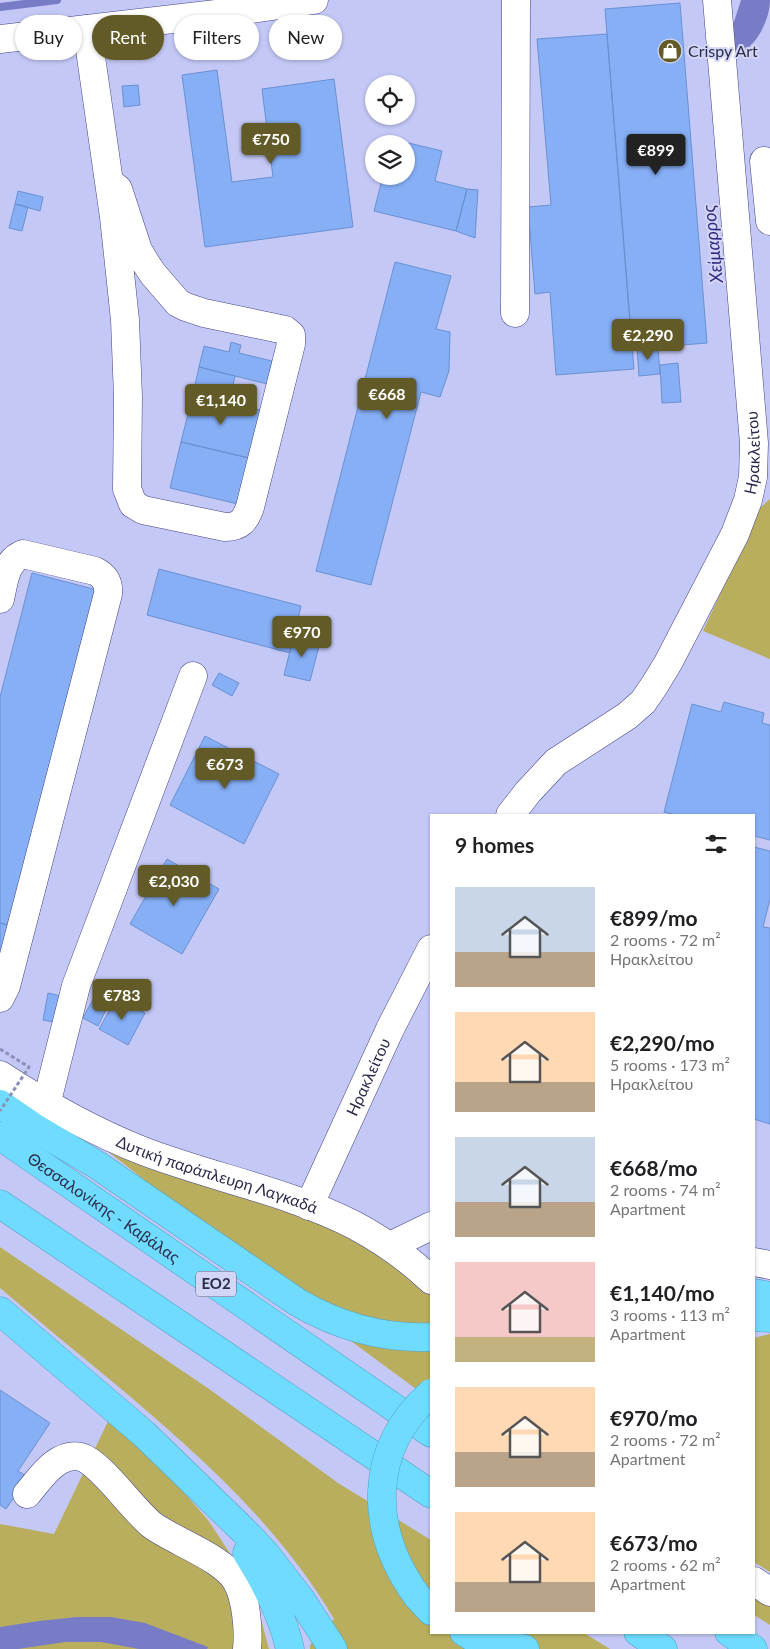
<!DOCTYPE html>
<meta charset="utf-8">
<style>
body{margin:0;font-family:Lato,sans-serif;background:#f6f6f6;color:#202124;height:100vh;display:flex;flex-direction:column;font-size:19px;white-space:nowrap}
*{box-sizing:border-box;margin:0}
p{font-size:16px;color:#757577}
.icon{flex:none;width:28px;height:28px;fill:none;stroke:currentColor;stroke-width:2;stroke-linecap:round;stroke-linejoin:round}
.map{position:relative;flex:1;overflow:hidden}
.sheet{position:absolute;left:430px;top:814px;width:325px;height:820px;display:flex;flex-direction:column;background:#fff;border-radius:0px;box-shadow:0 1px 4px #0004}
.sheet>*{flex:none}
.hud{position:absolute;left:15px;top:15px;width:340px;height:45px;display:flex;gap:10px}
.fabs{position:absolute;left:365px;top:75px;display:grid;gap:10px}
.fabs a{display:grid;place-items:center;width:50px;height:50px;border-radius:50%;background:#fff;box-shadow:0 1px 4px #0004;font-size:25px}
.price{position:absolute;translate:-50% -42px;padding:0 11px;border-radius:5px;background:#625b27;color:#fff;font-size:16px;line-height:32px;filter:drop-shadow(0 1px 2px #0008)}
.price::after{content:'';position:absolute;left:50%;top:30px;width:15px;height:11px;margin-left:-8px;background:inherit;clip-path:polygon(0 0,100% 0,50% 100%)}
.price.current{background:#222;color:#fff}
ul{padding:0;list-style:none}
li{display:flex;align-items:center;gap:15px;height:125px;padding:0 25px}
li span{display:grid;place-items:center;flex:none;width:140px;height:100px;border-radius:0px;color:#555}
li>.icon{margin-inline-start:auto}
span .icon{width:60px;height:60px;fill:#fffc;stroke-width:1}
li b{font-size:21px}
h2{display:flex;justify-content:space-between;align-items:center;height:60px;padding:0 25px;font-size:21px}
.tag{padding:0 18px;border-radius:22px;background:#fff;box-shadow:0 1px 4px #0004;font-size:18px;line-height:45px}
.tag.current{background:#625b27;color:#fff}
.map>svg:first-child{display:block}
.grass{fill:#b9ae5e}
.water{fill:#787bc6}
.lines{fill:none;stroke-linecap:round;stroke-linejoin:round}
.stream{stroke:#787bc6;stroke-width:8}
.building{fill:#86aff6;stroke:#6b90d1}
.minor-casing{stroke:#444385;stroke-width:29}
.highway-casing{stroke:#579ebf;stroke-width:29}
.minor{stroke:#fff;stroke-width:28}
.highway{stroke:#6fdbfe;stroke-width:28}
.highway-bridge-casing{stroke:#579ebf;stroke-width:29;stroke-linecap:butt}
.path-bridge{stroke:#8c8fb7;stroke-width:3;stroke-dasharray:4 2.5;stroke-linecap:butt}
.highway-bridge{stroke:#6fdbfe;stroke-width:28}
.labels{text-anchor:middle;stroke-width:4;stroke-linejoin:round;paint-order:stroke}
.shield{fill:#d3d6f5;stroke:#5d5f7d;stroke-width:1}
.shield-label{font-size:15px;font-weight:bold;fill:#2b2c4a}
.poi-label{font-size:16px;fill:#2b2c4a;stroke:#d3d6f5;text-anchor:start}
.street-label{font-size:16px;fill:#2b2c4a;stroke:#d3d6f5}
.water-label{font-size:18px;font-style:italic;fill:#322881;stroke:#d3d6f5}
</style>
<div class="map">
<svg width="770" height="1649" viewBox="0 0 770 1649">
<rect width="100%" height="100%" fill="#c4c8f6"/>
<!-- grass -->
<path class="grass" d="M770,499V659L703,631L757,515L761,507Z
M92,1139L375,1243L431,1293V1400L355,1344Z
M0,1247L212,1391L338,1483L431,1540V1632L584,1633L610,1649H310V1645L334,1619C279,1525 196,1452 114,1383C76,1352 38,1320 0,1288Z
M770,1334V1572L754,1562V1338Z
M113,1411L208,1520L252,1587L269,1649H0V1524L54,1534Z
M754,1585L770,1594V1625L754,1615Z"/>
<!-- water -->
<path class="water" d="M741,0H770C770,16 761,36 749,47C746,51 740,53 736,56L733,25Z
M77,1617H111L145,1623L208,1647L207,1649H139L101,1642H65L18,1649H0V1627L39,1621Z"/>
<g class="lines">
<!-- stream -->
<path class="stream" d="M0,7L57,0"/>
</g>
<!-- building -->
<path class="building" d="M680,3L707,343L632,349L605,9Z
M607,34L634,369L556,375L550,292L535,294L528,207L551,205L537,39Z
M217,70L232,182L273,177L262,89L334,79L353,227L205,247L182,75Z
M138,85L140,105L124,107L122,86Z
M392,139L442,151L435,181L467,189L456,231L374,211L383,176H406V144H391Z
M467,189L478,190L475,238L456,231Z
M18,191L43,197L40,211L15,204Z
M15,204L28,207L22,231L9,228Z
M395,262L451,276L436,329L450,332L449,371L440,397L421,392L371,585L316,571Z
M231,342L241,345L239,353L272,361L267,384L199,367L204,346L229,352Z
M658,347L660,374L639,376L637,348Z
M678,363L681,402L662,403L660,365Z
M199,367L235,376L229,403L193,394Z
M193,394L260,410L249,458L181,442Z
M181,442L249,458L238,504L170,488Z
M159,569L301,606L290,653L147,615Z
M32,573L101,591L14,927L0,923V697Z
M294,635L320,642L310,681L284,675Z
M219,673L239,683L232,696L212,685Z
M724,702L764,713L762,723L770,725V840L754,836V815H675L664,812L692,704L721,712Z
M205,736L279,774L244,844L170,805Z
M754,847L770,851V899L763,927L770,928V1124L754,1119Z
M167,859L219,889L182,954L130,924Z
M0,923L14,927L0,959Z
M98,990L112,997L98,1026L83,1018Z
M48,993L65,997L59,1023L43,1020Z
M117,997L145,1013L128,1045L99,1029Z
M0,1390L50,1423L18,1471L28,1477L6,1509L0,1505Z"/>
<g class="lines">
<!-- minor casing -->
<g class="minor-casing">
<g id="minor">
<path d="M87,29L114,217L125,320L128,397L127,489L133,504L143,510L225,527C240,527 245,521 250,507L291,344V335L285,330L204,313L186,307L178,303L153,274L145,262L138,250L118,189L109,182"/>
<path d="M0,39L224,13L314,0"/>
<path d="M764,161L770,221"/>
<path d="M515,313L516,0"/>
<path d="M0,599C4,582 5,561 23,554L95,571C105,576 109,583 108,594L6,986L0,998"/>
<path id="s1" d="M510,815L528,792L556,762L627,716L643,702L654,686L668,663L735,534L748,500L753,477L754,443L717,0"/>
<path id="s2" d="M0,1075C46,1105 92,1131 143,1151C211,1177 290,1192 354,1225C382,1240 408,1258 431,1280"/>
<path d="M46,1105L76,986L193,676"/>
<path id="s3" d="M309,1206L390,1029L431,949"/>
<path d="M390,1246L431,1226"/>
<path d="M754,1262L770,1265"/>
<path d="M27,1494C40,1479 57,1451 81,1457C100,1462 133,1510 152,1525C175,1542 224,1558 237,1582C246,1598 249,1630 247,1649"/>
<path d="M754,1581L770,1592"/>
</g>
</g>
<!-- highway casing -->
<g class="highway-casing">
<g id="highway">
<path d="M0,1104L35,1128L97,1165L297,1302C338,1326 383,1339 431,1337"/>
<path id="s4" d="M0,1136L431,1433"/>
<path d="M0,1204L431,1494"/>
<path d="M754,1293L770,1296"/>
<path d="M0,1311L144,1434L244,1531L265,1553L302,1601L333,1649"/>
<path d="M754,1317L770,1318"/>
<path d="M247,1553C266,1583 282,1614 290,1649"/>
<path d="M417,1596L431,1611"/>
<path d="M464,1632L474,1638L525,1649"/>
<path d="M638,1632L663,1649"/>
<path d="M729,1632L753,1649"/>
</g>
</g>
<!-- minor -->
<use href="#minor" class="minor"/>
<!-- highway -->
<use href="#highway" class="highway"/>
<!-- highway-bridge casing -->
<g class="highway-bridge-casing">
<path id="highway-bridge" d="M417,1596C369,1530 367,1450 431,1393"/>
</g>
<!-- path-bridge -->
<path class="path-bridge" d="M0,1049L29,1067L0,1111"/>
<!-- highway-bridge -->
<use href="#highway-bridge" class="highway-bridge"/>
</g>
<!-- icons -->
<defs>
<g id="shop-disc" transform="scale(1.25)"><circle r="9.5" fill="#625b27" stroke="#d3d6f5"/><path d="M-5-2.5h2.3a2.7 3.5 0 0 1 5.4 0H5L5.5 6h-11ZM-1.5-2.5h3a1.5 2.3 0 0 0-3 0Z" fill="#fff"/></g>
</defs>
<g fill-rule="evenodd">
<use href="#shop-disc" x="670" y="51"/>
</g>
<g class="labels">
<!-- shield labels -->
<rect class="shield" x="196" y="1271.5" width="40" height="25" rx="4"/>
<g class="shield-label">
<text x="216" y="1289">ΕΟ2</text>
</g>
<!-- poi labels -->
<g class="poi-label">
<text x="688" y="57">Crispy Art</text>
</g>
<!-- street labels -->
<g class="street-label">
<text dy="6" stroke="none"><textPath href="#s1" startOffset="452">Ηρακλείτου</textPath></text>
<text dy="6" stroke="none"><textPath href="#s3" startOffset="142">Ηρακλείτου</textPath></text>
<text dy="6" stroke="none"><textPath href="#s2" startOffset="240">Δυτική παράπλευρη Λαγκαδά</textPath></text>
<text dy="6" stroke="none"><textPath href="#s4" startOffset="126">Θεσσαλονίκης - Καβάλας</textPath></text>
</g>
<!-- water labels -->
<g class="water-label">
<text transform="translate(713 244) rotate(-96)" y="6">Χείμαρρος</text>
</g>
</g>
</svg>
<div class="fabs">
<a><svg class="icon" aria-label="locate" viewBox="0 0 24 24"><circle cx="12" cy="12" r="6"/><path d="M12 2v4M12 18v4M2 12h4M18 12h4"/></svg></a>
<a><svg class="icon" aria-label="layers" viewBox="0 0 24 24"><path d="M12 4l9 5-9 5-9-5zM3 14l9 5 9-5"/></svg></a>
</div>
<b class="price" style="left:271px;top:165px">€750</b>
<b class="price current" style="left:656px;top:176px">€899</b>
<b class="price" style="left:648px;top:361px">€2,290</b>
<b class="price" style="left:387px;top:420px">€668</b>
<b class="price" style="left:221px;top:426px">€1,140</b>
<b class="price" style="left:302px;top:658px">€970</b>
<b class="price" style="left:225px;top:790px">€673</b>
<b class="price" style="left:174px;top:907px">€2,030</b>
<b class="price" style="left:122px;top:1021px">€783</b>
<div class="hud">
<a class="tag">Buy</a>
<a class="tag current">Rent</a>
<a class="tag">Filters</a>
<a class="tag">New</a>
</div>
<section class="sheet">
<h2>9 homes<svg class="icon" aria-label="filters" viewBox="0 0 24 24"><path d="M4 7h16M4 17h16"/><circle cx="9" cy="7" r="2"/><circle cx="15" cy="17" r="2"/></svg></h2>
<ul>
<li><span style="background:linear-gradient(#c9d6e8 65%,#b9a48a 0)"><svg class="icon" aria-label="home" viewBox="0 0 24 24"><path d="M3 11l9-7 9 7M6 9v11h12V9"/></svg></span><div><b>€899/mo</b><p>2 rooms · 72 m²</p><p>Ηρακλείτου</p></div></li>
<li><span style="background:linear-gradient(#ffd9b3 70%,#b9a48a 0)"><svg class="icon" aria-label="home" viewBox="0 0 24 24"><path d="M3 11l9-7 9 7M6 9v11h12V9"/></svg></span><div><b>€2,290/mo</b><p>5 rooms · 173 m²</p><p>Ηρακλείτου</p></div></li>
<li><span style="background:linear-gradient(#c9d6e8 65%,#b9a48a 0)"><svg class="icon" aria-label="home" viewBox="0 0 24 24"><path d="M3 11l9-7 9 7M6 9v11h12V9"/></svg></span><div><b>€668/mo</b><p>2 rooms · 74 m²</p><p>Apartment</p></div></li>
<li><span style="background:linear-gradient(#f6c9c9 75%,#c2b280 0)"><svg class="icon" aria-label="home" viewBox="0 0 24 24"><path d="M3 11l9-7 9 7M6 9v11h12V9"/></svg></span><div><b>€1,140/mo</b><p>3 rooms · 113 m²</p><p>Apartment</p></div></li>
<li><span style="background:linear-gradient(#ffd9b3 65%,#b9a48a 0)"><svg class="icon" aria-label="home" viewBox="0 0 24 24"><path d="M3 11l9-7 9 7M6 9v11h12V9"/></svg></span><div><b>€970/mo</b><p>2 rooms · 72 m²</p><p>Apartment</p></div></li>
<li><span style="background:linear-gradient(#ffd9b3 70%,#b9a48a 0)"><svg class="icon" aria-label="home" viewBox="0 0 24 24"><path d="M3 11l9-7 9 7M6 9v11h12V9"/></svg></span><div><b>€673/mo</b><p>2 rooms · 62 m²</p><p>Apartment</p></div></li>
</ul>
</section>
</div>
